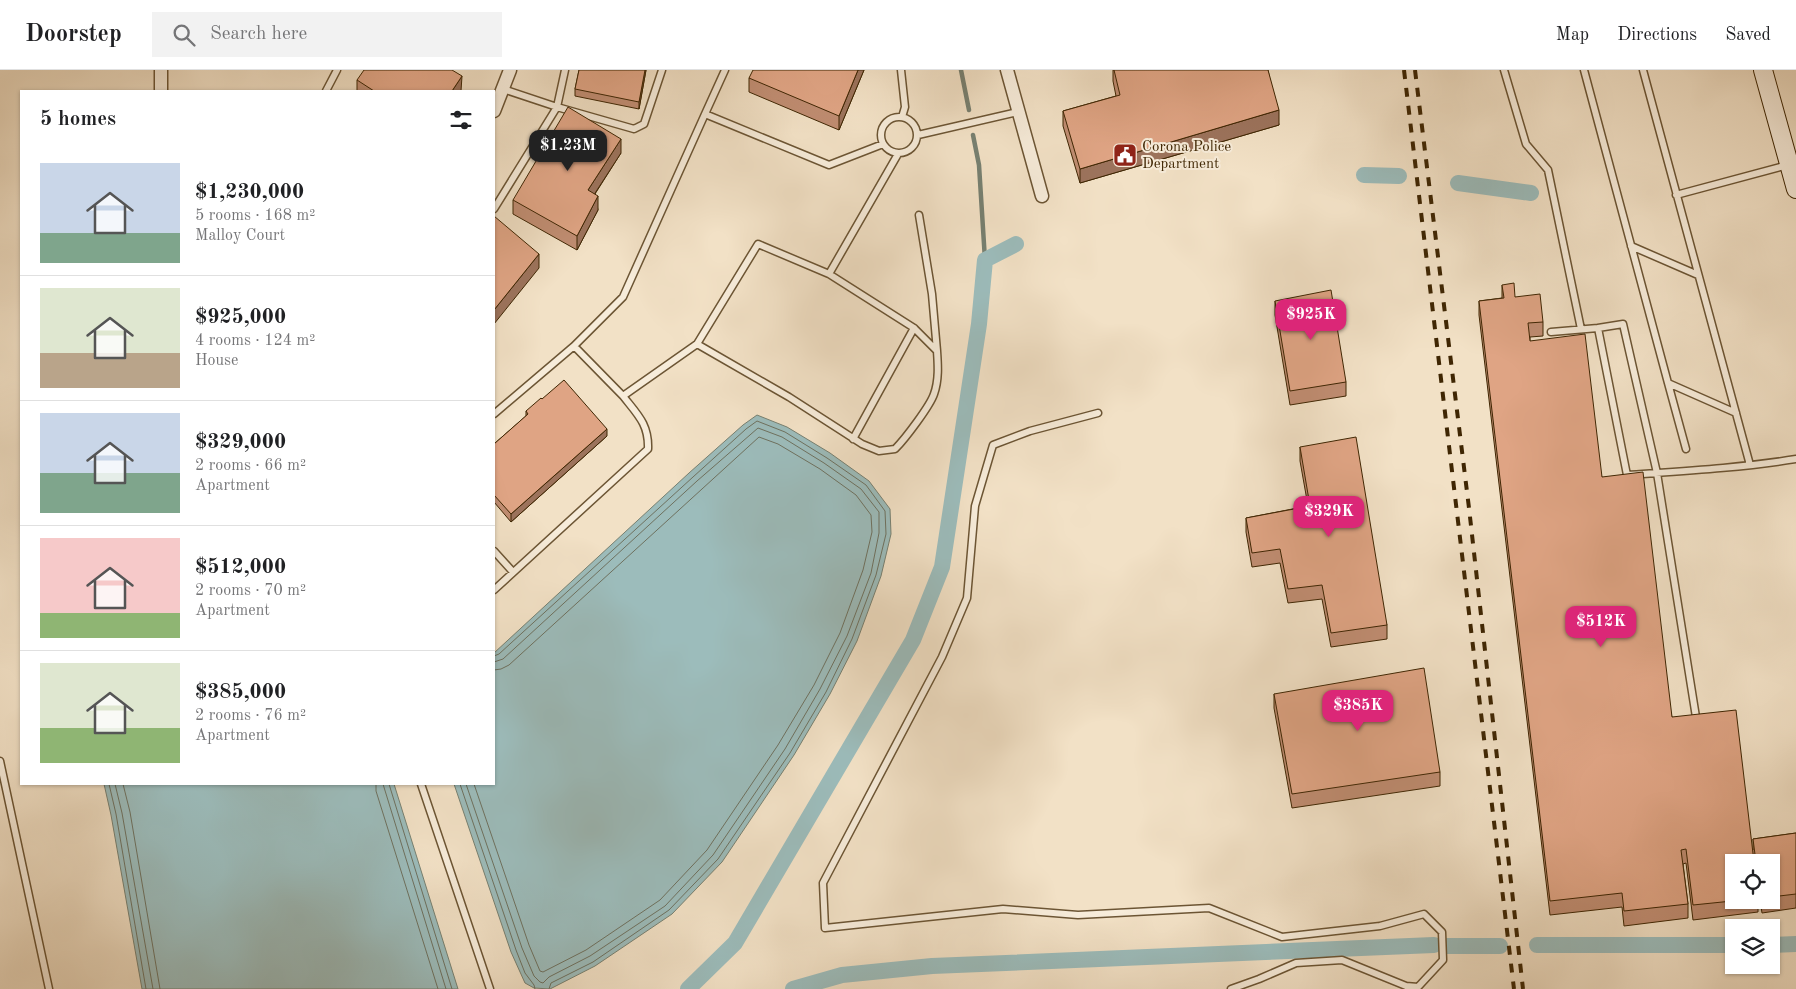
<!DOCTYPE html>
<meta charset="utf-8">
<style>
body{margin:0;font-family:"Old Standard TT",serif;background:#f2f2f2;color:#202124;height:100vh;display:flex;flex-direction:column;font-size:19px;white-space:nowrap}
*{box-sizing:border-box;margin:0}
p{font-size:16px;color:#757577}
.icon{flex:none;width:28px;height:28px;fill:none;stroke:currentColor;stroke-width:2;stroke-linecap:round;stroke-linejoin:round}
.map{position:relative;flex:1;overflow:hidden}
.panel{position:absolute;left:20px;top:20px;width:475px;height:695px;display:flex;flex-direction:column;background:#fff;border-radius:0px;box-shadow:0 1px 4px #0004}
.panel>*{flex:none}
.tools{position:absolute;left:1725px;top:784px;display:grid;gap:10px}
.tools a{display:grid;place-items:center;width:55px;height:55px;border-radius:0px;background:#fff;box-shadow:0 1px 4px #0004;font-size:25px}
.price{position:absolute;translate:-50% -42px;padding:0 11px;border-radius:10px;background:#db2777;color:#fff;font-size:16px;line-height:32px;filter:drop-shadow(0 1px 2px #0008)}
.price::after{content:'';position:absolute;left:50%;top:30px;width:15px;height:11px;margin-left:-8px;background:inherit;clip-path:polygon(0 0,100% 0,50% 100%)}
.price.selected{background:#222;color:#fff}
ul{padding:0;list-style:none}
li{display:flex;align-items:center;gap:15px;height:125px;padding:0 20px}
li+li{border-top:1px solid #e0e0e0}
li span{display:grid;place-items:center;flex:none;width:140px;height:100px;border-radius:0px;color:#555}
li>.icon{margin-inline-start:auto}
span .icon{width:60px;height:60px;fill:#fffc;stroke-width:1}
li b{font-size:21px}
h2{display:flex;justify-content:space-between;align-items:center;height:60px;padding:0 20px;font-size:21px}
header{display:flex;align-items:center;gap:30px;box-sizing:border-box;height:70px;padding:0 25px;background:#fff;border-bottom:1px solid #e0e0e0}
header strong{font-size:24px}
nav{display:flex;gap:28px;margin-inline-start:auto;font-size:18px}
.search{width:350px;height:45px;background:#f2f2f2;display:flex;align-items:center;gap:12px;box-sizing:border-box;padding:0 18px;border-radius:0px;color:#757577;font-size:19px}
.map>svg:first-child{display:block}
.water{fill:#9cbcbb;stroke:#778071}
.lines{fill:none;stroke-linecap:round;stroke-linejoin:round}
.shore{stroke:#6e715f;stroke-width:1}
.stream{stroke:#778071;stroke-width:4.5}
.canal{stroke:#9cbcbb;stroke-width:16}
.lane-casing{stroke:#6c5534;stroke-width:9}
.street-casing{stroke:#6c5534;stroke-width:15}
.secondary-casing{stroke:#3f2603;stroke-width:20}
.lane{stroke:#f7ecda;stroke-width:6}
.street{stroke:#f7ecda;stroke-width:12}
.secondary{stroke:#f7ecda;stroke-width:18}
.rail{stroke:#3f2603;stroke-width:4;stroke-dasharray:9 9;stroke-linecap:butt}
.wall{fill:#c08d72;stroke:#3f2603}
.shaded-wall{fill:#9c735c;stroke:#3f2603}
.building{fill:#dfa484;stroke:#3f2603}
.labels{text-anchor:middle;stroke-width:4;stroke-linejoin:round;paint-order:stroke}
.poi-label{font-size:15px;fill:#3f2603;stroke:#f7ecda;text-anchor:start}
</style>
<header>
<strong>Doorstep</strong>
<div class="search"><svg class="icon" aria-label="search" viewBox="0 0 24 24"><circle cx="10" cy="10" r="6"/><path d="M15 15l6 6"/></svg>Search here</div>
<nav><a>Map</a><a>Directions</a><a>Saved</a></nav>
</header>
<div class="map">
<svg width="1796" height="919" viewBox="0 0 1796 919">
<rect width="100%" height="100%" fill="#f2e1c6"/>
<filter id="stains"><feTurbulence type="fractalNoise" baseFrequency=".004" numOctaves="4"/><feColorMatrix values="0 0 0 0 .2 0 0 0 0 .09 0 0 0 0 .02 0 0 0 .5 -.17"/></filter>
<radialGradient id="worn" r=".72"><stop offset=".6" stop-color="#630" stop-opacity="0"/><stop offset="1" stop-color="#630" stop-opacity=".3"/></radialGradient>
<!-- water -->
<path class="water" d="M757,345L787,357L830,383L869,411L890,439L891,464L881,506L857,571L830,624L794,685L722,792L672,844L595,896L550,919L534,918L525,913L511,882L454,714H494V583L689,403L743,355Z
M104,714H394L458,919H142L111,745Z"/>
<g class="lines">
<!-- shore -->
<path class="shore" d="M494,586L499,584L693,407L746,359L757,351L785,362L827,388L866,415L885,441L886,464L876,505L852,569L826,622L790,683L718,789L669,840L593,892L551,913L549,919
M109,714L116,744L146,919
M115,714L122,743L153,919
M123,714L130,742L160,919
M376,714V721L438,919
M383,714L446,919
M389,714L452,919
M460,714L516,880L525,903L534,915L535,919
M466,714L522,878L534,906L540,912L543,913L549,907L590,886L665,836L713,785L785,679L820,619L847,566L871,503L879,463V442L861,419L824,393L782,367L758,358L697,411L503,589L494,592
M474,714L529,875L540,901L543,902L586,880L660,830L707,780L778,675L814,615L840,563L863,500L872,462L871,445L856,425L820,399L778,374L759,367L509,595L501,599L494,600"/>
<!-- stream -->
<path class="stream" d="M961,0L969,40
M973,65L979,95L985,190"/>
<!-- canal -->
<path class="canal" d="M1364,105L1399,106
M1458,113L1531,123
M1537,875H1734
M1771,875L1796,874
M1447,876H1500
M688,919L735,873L913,570L942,497L979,254L985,190L1016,174
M793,919L842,905L932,896L1434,875"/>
<!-- lane casing -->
<g class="lane-casing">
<path id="lane" d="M725,0L705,44L829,95L883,74
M901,0L905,37L902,47
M1504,0L1526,74L1548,100L1581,259
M1584,0L1668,313L1736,343
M1643,0L1750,395
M503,19L557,37L634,59L644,54L662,0
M326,21L337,0
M705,44L623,227L574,276L623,326L697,274L758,174L829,204L898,84
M881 65a18 18 0 1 1 36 0a18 18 0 1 1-36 0Z
M918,65L1018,42
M1676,125L1788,95
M494,139L557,37L565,0
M919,145L932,224L937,281
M1631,176L1698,205
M1551,262L1598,258
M697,274L789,327L862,374L879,381L895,379C905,369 930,336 934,324C939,310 938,295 937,281L914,258L829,204
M1668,313L1686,379
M1098,343L1030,361L993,375L975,436L967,528L942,587L823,813L825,858L1003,839L1078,845L1209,838L1282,867L1380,856L1424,844L1442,862L1443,890L1418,917L1406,916L1342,890L1296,893L1259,909L1231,919
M494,344L574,276
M853,369L914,258
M494,481L513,502
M494,520L648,379C649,354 637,344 623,326
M1696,647L1657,403L1623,254L1598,258L1627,405C1684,401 1740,398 1796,389
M0,691L49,919
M421,714L490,919"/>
</g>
<!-- street casing -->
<g class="street-casing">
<path id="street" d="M161,0V21
M1007,0L1042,126
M494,41L510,0"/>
</g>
<!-- secondary casing -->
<g class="secondary-casing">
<path id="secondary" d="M1763,0L1796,119"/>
</g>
<!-- lane -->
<use href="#lane" class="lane"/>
<!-- street -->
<use href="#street" class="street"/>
<!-- secondary -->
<use href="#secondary" class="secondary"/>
<!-- rail -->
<path class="rail" d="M1404,0L1514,919
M1415,0L1469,438L1523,919"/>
</g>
<!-- wall -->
<path class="wall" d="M579,0H646L639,39L575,26V19Z
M864,0L839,60L749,22V8Z
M1113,0H1268L1279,55L1080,113L1063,56V41L1116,26L1113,11Z
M357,10L462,21H357Z
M621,83L595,124L598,140L577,180L513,144V130Z
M1502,215L1515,227L1543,252V266L1530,267V271L1602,407L1672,647L1753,780V769L1796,763V838L1762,843L1760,830H1771V792H1734V830H1758V842L1693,850L1686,793L1683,794L1688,834V848L1624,856L1622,837L1550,845L1479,245V231L1502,228Z
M1275,231L1346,312V326L1290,335L1275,245Z
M526,341L607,366L511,452L494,432V374L526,346Z
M1300,377L1387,555V569L1331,577L1322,529L1288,533L1280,493L1252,497L1246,462V448L1308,436L1300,391Z
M1274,624L1440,702V716L1292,738L1274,638Z"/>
<!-- shaded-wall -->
<path class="shaded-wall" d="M645,0H646L639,39V32Z
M858,0H864L839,60V46Z
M462,6L461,21H452Z
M1279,40V55L1080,113V99Z
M621,69V83L588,134V120Z
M598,126V140L577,180V166Z
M539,184V198L494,254V240Z
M607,359V366L511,452V444Z"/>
<!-- building -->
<path class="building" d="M364,0H452L462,6L452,21H374L357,10Z
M579,0H645L639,32L575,19Z
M753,0H858L839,46L749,8Z
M1114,0H1268L1279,40L1080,99L1063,41L1120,25Z
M568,37L621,69L588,120L598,126L577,166L513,130Z
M494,146L539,184L494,240Z
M1514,213L1515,227L1540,224L1543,252L1528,253L1530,271L1585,264L1602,407L1643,402L1672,647L1736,640L1754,792H1734V830H1742L1693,835L1686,779L1681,780L1688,834L1624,841L1622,823L1550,831L1479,231L1504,228L1502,215Z
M1331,220L1346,312L1290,321L1275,231Z
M564,310L607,359L511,444L494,425V374L528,344L526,341L541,328L542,329Z
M1356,367L1387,555L1331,563L1322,515L1288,519L1280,479L1252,483L1246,448L1310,436L1300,377Z
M1424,598L1440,702L1292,724L1274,624Z
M1796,763V824L1771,827V792H1756L1753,769Z"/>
<!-- icons -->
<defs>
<g id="civic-square" transform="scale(1.25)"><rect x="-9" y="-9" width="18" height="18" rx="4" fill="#8f2418" stroke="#f7ecda"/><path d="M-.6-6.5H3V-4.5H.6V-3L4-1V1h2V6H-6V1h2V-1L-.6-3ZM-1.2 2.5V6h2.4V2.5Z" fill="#fff"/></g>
</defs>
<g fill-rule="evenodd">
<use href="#civic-square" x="1125" y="85"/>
</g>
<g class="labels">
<!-- poi labels -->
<g class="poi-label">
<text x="1142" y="81">Corona Police<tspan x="1142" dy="17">Department</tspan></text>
</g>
</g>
<rect width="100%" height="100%" filter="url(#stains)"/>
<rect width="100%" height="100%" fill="url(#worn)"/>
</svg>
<div class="tools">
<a><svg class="icon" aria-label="locate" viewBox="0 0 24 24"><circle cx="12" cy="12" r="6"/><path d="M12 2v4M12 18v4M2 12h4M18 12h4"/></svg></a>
<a><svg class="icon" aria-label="layers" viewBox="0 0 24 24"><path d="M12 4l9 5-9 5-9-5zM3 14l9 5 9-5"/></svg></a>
</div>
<b class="price selected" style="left:568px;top:102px">$1.23M</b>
<b class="price" style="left:1311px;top:271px">$925K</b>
<b class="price" style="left:1329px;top:468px">$329K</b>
<b class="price" style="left:1601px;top:578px">$512K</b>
<b class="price" style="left:1358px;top:662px">$385K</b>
<section class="panel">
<h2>5 homes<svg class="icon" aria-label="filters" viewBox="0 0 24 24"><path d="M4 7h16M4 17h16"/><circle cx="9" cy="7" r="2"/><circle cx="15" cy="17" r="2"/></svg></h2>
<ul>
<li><span style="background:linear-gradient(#c9d6e8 70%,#7fa58c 0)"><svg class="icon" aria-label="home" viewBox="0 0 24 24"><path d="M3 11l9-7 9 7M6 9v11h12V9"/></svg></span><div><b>$1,230,000</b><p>5 rooms · 168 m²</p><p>Malloy Court</p></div></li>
<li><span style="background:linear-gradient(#dfe7d0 65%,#b9a48a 0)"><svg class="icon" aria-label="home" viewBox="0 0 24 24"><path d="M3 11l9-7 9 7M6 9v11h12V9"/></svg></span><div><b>$925,000</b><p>4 rooms · 124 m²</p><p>House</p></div></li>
<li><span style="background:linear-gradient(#c9d6e8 60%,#7fa58c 0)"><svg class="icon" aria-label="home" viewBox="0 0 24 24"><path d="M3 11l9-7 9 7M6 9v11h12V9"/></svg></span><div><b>$329,000</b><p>2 rooms · 66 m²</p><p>Apartment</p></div></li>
<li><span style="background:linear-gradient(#f6c9c9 75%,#8fb573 0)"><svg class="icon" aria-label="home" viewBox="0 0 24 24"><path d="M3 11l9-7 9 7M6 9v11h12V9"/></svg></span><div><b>$512,000</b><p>2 rooms · 70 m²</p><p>Apartment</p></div></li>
<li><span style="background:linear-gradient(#dfe7d0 65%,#8fb573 0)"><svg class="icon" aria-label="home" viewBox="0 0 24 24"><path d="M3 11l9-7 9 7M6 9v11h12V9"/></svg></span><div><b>$385,000</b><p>2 rooms · 76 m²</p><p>Apartment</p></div></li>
</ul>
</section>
</div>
